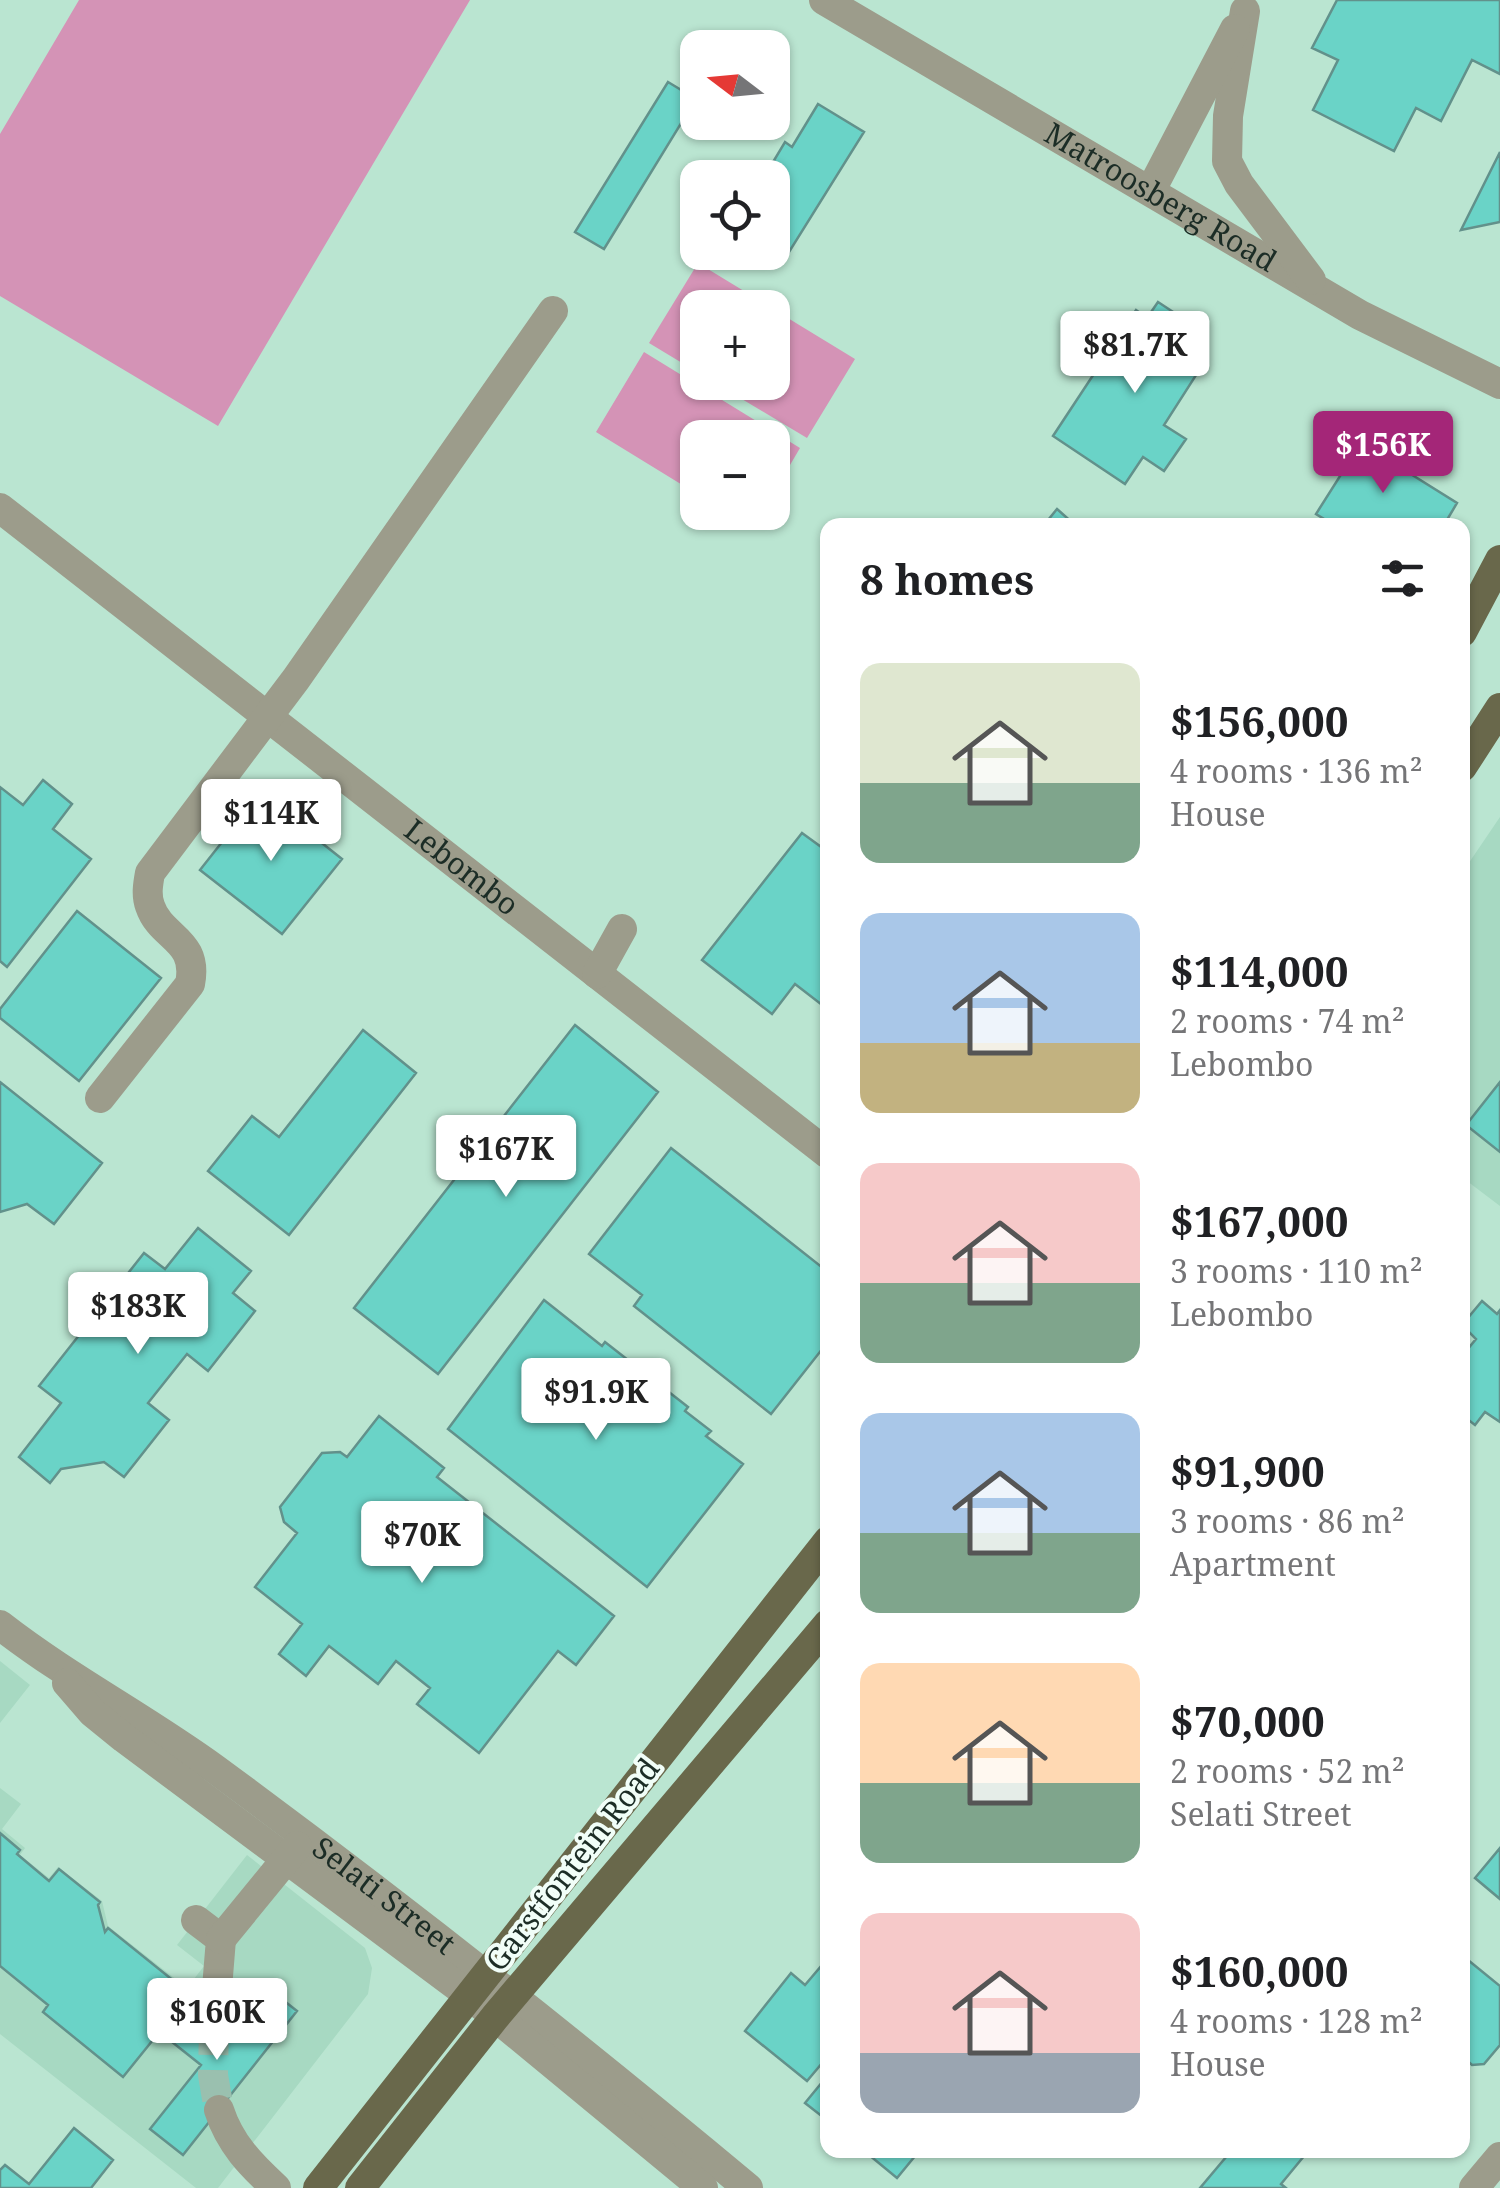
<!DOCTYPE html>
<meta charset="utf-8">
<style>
body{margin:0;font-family:"Noto Serif",serif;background:#f2f2f2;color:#202124;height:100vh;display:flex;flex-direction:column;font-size:38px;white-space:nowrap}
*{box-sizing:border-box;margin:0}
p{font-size:32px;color:#757577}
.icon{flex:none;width:55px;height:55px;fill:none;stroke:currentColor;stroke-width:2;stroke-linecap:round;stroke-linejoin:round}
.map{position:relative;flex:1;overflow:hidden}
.drawer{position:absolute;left:820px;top:518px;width:650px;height:1640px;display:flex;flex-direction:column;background:#fff;border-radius:20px;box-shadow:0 2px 8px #0004}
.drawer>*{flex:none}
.needle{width:65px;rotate:286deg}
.buttons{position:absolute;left:680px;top:30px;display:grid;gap:20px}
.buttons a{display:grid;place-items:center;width:110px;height:110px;border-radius:20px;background:#fff;box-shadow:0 2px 8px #0004;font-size:50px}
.price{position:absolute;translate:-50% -85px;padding:0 22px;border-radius:10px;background:#fff;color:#222;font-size:32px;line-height:65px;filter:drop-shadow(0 2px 5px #0008)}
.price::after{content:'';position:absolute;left:50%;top:60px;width:30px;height:22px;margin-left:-15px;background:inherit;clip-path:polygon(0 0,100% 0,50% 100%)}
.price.on{background:#a42678;color:#fff}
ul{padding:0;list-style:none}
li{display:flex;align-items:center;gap:30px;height:250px;padding:0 40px}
li span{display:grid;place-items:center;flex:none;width:280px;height:200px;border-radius:20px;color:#555}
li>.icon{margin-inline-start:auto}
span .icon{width:120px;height:120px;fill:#fffc;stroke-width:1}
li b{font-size:42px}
h2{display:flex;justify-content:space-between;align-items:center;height:120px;padding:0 40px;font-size:42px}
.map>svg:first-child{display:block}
.built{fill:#a7d9c2}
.green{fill:#d493b6}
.building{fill:#6ad3c7;stroke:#62918b;stroke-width:2.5}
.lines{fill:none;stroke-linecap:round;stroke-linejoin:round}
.minor-tunnel{stroke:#9ac0af;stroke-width:30;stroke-dasharray:30 15;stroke-linecap:butt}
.minor{stroke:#9c9c8b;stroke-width:30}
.major{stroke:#69684b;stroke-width:30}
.labels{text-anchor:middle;stroke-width:8;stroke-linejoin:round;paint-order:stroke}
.street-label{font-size:30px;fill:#1c2d26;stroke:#f1fef8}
</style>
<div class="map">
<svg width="1500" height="2188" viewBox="0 0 1500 2188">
<rect width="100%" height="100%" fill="#bae5d1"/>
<!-- built -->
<path class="built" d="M1500,817V1206L1463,1178L1462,873Z
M0,1661L30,1685L0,1723Z
M0,1788L21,1804L2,1829L25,1848L20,1855L49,1878L58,1867L102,1901L108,1926L187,1988L204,1966L177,1945L247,1855L365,1948L372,1968L368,1994L218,2188H196L0,2034Z"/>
<!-- green -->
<path class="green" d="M79,0H470L218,426L0,296V134Z
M698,263L770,307L698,308L697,372L649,343Z
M773,309L855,359L807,438L715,383L772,382Z
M644,352L800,448L773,494L772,438H698L697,494L596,432Z"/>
<!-- building -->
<path class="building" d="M1337,0H1500V74L1472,60L1441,121L1416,108L1394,151L1313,110L1338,60L1312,48Z
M668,82L696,99L604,249L575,232Z
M818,104L864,132L784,260L772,252L773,176L767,172L785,142L792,147Z
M1500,152V222L1461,230Z
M1158,302L1196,327L1185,344L1207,358L1164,425L1186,439L1164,471L1143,457L1125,484L1053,436L1136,310L1147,318Z
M1361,443L1457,503L1444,525H1334L1316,514Z
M1057,509L1075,525H1044Z
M43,780L72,804L53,829L91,859L7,967L0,961V787L23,805Z
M260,794L342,859L282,934L200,870Z
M802,833L828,852V1005L826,1008L795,984L772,1014L702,960Z
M77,911L161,978L79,1081L0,1018V1009Z
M575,1025L658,1092L438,1374L354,1308Z
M363,1030L416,1073L289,1235L208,1171L252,1116L279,1137Z
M0,1082L102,1163L54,1224L27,1204L0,1212Z
M1500,1082V1152L1466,1125Z
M671,1148L828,1272V1352L823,1348L771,1414L634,1306L642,1295L589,1254Z
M198,1228L251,1271L233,1293L255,1311L208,1371L187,1354L148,1403L169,1420L124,1477L104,1462L61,1469L50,1483L19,1457L61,1403L39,1386L144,1253L165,1269Z
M544,1300L602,1346L605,1342L688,1407L685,1411L711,1431L706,1436L743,1464L647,1587L448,1429Z
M1482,1301L1497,1314L1500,1310V1422L1485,1412L1475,1425L1462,1415V1356L1476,1339L1462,1325Z
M379,1416L444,1468L437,1477L614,1616L576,1665L558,1651L479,1753L417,1704L430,1688L396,1661L378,1684L329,1646L306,1676L279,1654L302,1624L255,1587L297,1533L284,1522L280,1507L322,1453L340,1452L347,1457Z
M0,1833L20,1850L17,1854L49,1881L59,1869L100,1902L98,1905L105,1932L108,1928L190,1994L123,2077L43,2012L48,2005L0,1966Z
M1500,1848V1899L1475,1878Z
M828,1958V2056L807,2081L745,2031L791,1973L805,1985Z
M1468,1960L1500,1986V2045L1484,2064L1472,2065L1462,2056V1967Z
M264,1985L297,2011L183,2155L150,2129L201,2065L162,2034L186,2003L225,2034Z
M828,2075V2121L805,2103Z
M74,2128L113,2160L91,2188H0V2170L5,2165L29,2184Z
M863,2150H920L897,2178Z
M1232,2150H1309L1281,2184L1286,2188H1200Z"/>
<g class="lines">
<!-- minor-tunnel -->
<path class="minor-tunnel" d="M214,2025L213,2075L219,2110"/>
<!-- minor -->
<g class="minor">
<path id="s1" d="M824,0L1360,315L1500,384"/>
<path d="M1245,11L1228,116L1227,161L1239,184L1311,280"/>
<path d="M1151,190L1235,29"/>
<path id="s2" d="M0,508L828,1154"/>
<path d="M597,974L622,929"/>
<path d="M100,1098L190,984C199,939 161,939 150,906C146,895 148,884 150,873L296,679L553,311"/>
<path id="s3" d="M0,1625C68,1678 145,1718 215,1769C397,1903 574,2043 748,2188"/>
<path d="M67,1683L92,1712L124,1738L469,1995L703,2188"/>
<path d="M196,1920L221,1939L214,2025"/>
<path d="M221,1939L297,1846"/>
<path d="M219,2110C230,2144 251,2165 276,2188"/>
<path d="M1474,2188L1500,2157"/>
</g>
<!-- major -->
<path class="major" d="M1462,632L1500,560
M1462,767L1500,708
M318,2188L828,1541
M360,2188L495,2017L828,1624"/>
</g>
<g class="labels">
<!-- street labels -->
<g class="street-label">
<text dy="10" stroke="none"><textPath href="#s1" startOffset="390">Matroosberg Road</textPath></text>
<text dy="10" stroke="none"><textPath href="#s2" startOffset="585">Lebombo</textPath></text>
<text transform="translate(573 1865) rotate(-52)" y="10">Garstfontein Road</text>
<text dy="10" stroke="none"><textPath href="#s3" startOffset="470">Selati Street</textPath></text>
</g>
</g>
</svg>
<div class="buttons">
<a><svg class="needle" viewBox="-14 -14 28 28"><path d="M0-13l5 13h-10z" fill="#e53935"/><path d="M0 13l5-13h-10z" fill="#757577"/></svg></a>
<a><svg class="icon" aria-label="locate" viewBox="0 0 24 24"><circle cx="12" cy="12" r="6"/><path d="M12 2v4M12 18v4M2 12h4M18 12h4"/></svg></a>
<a>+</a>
<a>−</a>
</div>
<b class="price" style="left:1135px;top:396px">$81.7K</b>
<b class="price on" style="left:1383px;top:496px">$156K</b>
<b class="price" style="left:271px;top:864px">$114K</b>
<b class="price" style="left:506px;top:1200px">$167K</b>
<b class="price" style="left:138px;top:1357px">$183K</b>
<b class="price" style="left:596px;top:1443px">$91.9K</b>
<b class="price" style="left:422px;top:1586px">$70K</b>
<b class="price" style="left:217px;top:2063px">$160K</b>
<section class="drawer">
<h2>8 homes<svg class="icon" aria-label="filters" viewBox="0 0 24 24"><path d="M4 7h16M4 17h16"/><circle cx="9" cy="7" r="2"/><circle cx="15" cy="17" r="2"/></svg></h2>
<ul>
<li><span style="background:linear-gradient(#dfe7d0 60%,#7fa58c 0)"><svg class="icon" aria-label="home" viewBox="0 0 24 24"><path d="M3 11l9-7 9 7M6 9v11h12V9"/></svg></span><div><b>$156,000</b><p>4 rooms · 136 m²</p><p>House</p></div></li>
<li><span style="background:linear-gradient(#a9c7e8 65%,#c2b280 0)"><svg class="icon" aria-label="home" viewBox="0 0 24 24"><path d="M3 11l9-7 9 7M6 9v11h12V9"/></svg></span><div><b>$114,000</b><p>2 rooms · 74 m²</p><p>Lebombo</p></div></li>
<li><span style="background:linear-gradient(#f6c9c9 60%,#7fa58c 0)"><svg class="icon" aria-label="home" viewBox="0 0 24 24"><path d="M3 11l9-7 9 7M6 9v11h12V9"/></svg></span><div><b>$167,000</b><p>3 rooms · 110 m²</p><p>Lebombo</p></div></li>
<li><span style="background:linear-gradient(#a9c7e8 60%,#7fa58c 0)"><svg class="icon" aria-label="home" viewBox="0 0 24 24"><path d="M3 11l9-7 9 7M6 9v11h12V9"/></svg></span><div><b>$91,900</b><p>3 rooms · 86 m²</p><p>Apartment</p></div></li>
<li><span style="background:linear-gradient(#ffd9b3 60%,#7fa58c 0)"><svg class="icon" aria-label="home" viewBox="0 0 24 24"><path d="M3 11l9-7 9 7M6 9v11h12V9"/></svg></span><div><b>$70,000</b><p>2 rooms · 52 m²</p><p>Selati Street</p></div></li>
<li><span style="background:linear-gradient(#f6c9c9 70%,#9aa5b1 0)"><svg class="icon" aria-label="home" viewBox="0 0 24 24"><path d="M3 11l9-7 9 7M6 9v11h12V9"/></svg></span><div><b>$160,000</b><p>4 rooms · 128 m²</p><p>House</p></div></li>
</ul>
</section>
</div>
